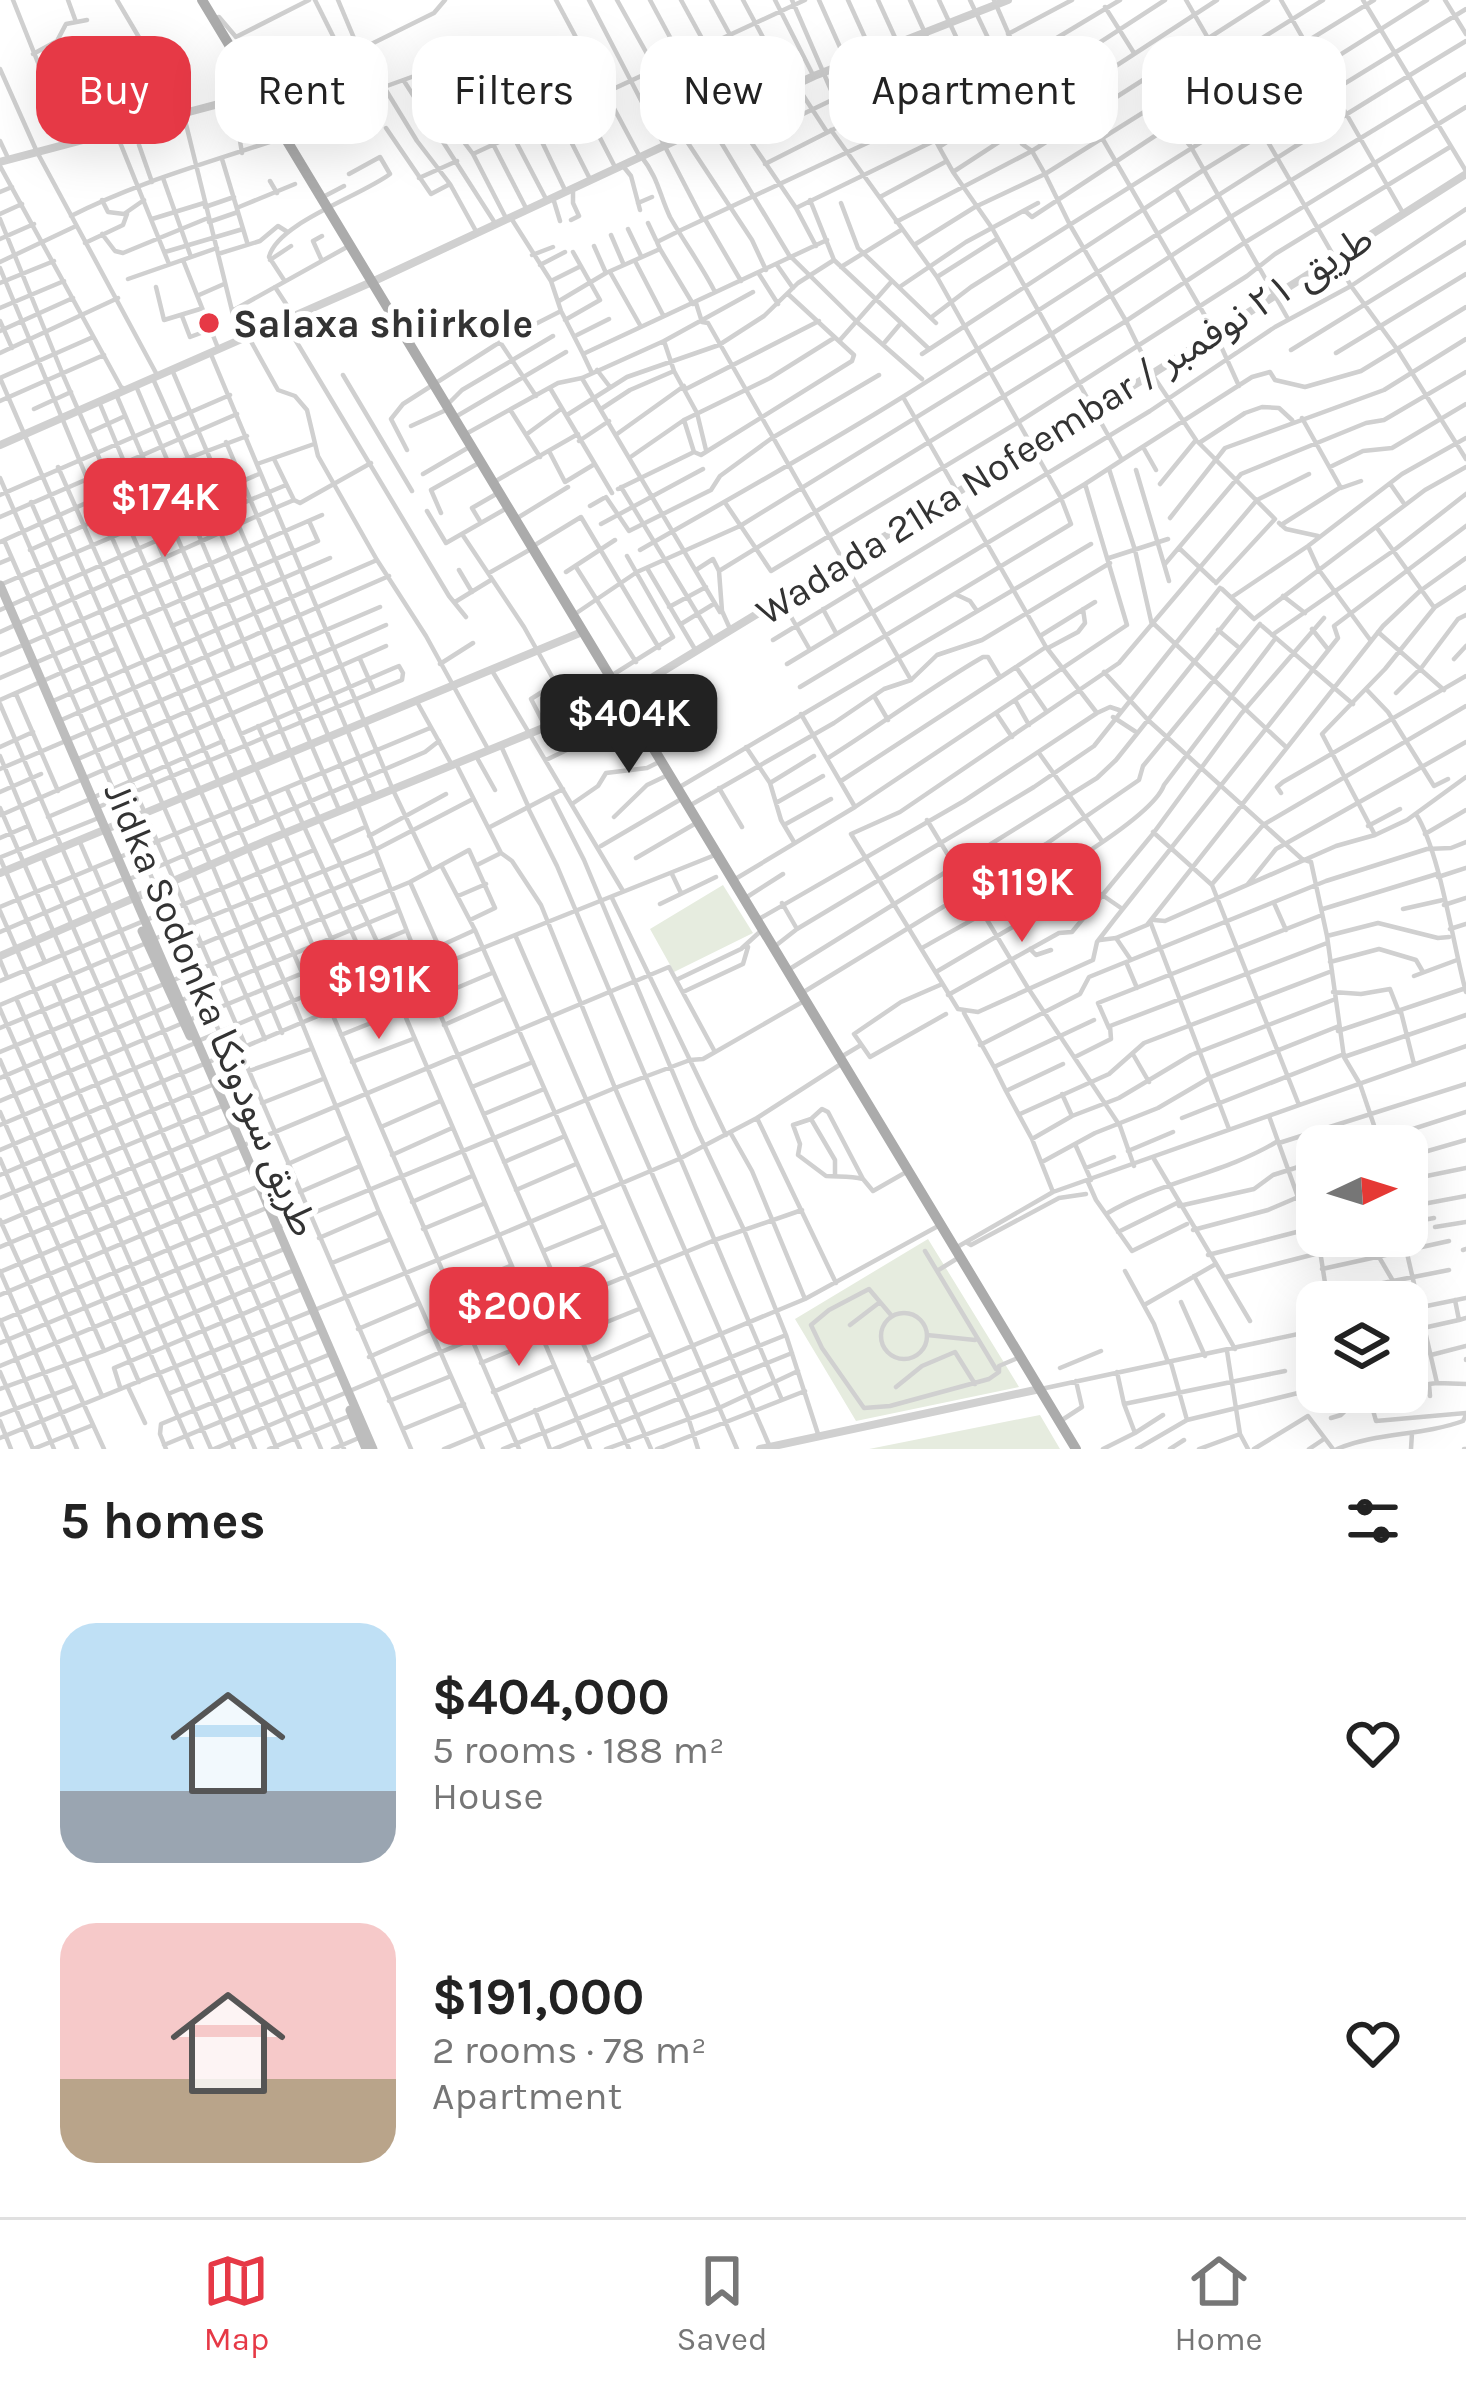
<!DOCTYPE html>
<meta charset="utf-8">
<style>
body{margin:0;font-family:Karla,"Noto Sans Arabic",sans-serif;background:#f6f6f6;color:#222;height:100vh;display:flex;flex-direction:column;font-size:45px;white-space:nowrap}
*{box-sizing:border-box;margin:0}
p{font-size:39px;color:#767676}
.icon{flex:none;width:66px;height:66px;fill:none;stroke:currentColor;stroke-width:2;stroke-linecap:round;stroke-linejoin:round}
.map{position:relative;height:1449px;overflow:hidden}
.details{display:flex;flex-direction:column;background:#fff;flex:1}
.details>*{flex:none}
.hud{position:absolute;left:36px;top:36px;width:1395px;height:108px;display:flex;gap:24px}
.needle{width:78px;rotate:86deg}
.tools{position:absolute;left:1296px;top:1125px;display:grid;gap:24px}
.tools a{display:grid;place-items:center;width:132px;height:132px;border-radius:24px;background:#fff;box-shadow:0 12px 48px #0002;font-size:60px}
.price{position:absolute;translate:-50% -102px;padding:0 27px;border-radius:24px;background:#e63946;color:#fff;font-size:39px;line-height:78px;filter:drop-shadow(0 3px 6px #0008)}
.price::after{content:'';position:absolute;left:50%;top:72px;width:36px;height:27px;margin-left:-18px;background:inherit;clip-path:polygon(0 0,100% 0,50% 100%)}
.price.on{background:#222;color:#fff}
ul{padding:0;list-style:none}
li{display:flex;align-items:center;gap:36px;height:300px;padding:0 60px}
li span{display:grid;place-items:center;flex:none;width:336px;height:240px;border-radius:36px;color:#555}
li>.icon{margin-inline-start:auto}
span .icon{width:144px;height:144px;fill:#fffc;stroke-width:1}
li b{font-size:51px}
h2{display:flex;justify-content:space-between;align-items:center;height:144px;padding:0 60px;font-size:51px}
.tag{padding:0 42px;border-radius:36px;background:#fff;box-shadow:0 12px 48px #0002;font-size:42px;line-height:108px}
.tag.on{background:#e63946;color:#fff}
.tab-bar{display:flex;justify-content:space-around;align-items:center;height:168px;border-top:3px solid #e0e0e0;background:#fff;font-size:33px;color:#767676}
.tab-bar a{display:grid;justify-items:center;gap:6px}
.tab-bar .on{color:#e63946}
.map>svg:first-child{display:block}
.green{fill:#e6ecdf}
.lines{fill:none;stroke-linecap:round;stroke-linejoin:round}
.minor{stroke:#d0d0d0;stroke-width:4.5}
.tertiary{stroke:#d0d0d0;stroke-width:8}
.secondary{stroke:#bdbdbd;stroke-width:9}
.primary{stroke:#ababab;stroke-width:10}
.poi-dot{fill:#e63946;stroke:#fff;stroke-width:4.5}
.labels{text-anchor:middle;stroke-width:12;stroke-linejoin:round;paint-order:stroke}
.poi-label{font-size:39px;font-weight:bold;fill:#333;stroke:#fff;text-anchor:start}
.street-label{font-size:39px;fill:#333;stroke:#fff}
</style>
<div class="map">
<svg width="1466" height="1449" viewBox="0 0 1466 1449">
<rect width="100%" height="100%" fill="#fff"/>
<!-- green -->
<path class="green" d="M723,885L753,933L674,972L650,929Z
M928,1239L1019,1387L856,1421L795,1319Z
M1040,1415L1060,1449H869Z"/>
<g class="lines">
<!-- minor -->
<path class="minor" d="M13,0L70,143
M68,0L76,22
M117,0L183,112L239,339
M315,0L340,50L351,54L434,13L445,0
M338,0L359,50
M556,0L640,157
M589,0L702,218
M617,0L690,131
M650,0L715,121
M681,0L741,110
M711,0L765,99
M743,0L790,88
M775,0L813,75
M792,0L850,134
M819,0L880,137
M848,0L905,126
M878,0L923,99C923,123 941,150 953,172
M910,0L952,92
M939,0L992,114
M970,0L1016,97
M994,0L1020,60L1120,0
M1281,0L1403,213
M1363,0L1466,171
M1445,0L1466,34
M1105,7L1134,53
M213,18L219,17L236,37L309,0
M1008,34L1072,0
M95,51L132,125
M33,54L57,41L66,24L87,20
M466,57L474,79L512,134L545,197
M1061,67L1215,333L1239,386
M0,69L37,152L156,373
M437,71L493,144L527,210
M423,76L430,97L473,154L507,220
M1148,76L1169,98L1173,124L1191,147L1287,317
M404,81L495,223
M797,86L827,132
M384,87L417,141L450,184L477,233
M50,96L90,73
M582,103L615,167
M557,114L590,179
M732,114L796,208L816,246
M236,117L242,153
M710,124L789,255L857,322L922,379
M534,125L565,190
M386,128L431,194L450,184
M115,130L169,264
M684,137L752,240L766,270
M749,140L830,101
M0,141L8,158
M291,143L384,87L489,49L493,50L533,125
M139,145L152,182
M939,147L1165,0
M473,154L805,0
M641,156C659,179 659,194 670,217C684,242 702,266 715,292
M222,159L247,242
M765,164L844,124
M0,166L121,387L126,390
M623,166L631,176L640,210
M163,178L191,257
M419,178L457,161
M270,181L277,193
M1176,189L1188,210
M0,192L12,187
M323,197L344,186
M880,197L947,161
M553,198L560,221
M102,200L108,212L124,214L144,200
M810,200L834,260L927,347
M638,203L652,197
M841,203L858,248L936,323
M205,207L234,197
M239,207L295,184
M796,208L936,140
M1466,209L1351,286L1397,349L1466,459
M1025,211L1032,217L1173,124L1374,0
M0,214L22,204
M71,216C139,181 212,162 284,137
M511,218L551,281L561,311L583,354
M0,219L63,375L258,823
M152,219L204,203
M571,220L579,216L573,203V188
M706,221L741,281
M209,222L238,212
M896,222L1032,151L1022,144L1003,111
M648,223L656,240
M628,229L641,256
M102,234L115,251L123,253L208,218
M611,235L623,263
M0,239L34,224
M85,243L123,225L127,214
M914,245L975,207L1045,174L1032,151L1268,0
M594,246L606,273
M660,249L693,304
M165,252L243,229
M218,254L260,241L278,226L286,231
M532,255L553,247
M183,260L218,348
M270,260L291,246
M322,261L313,241L322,236
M635,261L663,315
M0,262L76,226
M540,265L565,252
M777,265L793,288
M841,267L901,230
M0,268L103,517L321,1016
M610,272L640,325
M759,274L778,304
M937,277L997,239
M128,279L217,248
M284,280L269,257C277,223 361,196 390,174L380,157L349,174
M551,281L581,266
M0,283L54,261
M901,286L966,242L1038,203
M156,287L164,320L200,309
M275,287L294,316
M199,295L224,284
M559,301L606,273L660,249L657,242L679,231L880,137L983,96
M696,303L702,322L708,323L911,680
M0,308L64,281
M232,311L347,247
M182,316L190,337L209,330
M933,316L971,287L1427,0
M565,320L600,300L573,252
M0,321L12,348
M284,321L449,596L466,617
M0,331L73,298
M577,335L609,319
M248,336L278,390L295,396L307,410L318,456L377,560L426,636L488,749
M93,337L0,378L211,866
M840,340L892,281
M664,341L674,371L697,413L706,450
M500,342L536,396
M885,342L901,323
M1291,350L1466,242
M210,352L393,790L431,870
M0,353L118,298
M1336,353L1466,274
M922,354L1202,171L1466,9
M597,370L610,387
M591,371L583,354L827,240
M173,372L358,805L433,998L629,1449
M343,375L412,491
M583,380L720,612
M154,381L188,458
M136,386L311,801L386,961
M550,388L612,493
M686,389L819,321
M116,394L233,668
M903,397L1046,647L1097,713
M0,401L104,355
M100,404L181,599L358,999
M447,405L462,390L553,336
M34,409L71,392
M601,409L630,390L674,371
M511,411L540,457
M567,415L627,377L719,345L764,316L798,283L834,260
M457,416L566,352
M1302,418L1341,488L1361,481
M684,420L694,452L701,455L852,361L854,355L788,294
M411,426L444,411
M90,432L123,417
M527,434L561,409
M617,434L684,386
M464,435L558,383L582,378L664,341L753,292
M579,441L609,421
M226,442L375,796
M1199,443L1245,413L1262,407L1279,408L1292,420
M1143,447L1156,470
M407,450L391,419L403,404L500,342L561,311
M550,453L565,482L593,465
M632,456L684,420L770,378L834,338
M274,459L294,500
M1122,460L1252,377L1270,372L1275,380L1305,387L1361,371L1466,307
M257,464L314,444
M58,467L293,1001L379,1212L483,1449
M1330,467L1363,451L1392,448L1466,404
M1109,469L1135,550L1152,625
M1136,470L1169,581
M423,474L471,446
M1309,474L1257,500L1119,663L900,812L851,834L958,1009L978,1012L1093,960L1097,942L1114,920L1338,638L1334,626L1466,526
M0,478L246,1047
M494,482L578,434
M1160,484L1196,440
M1391,485L1405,505
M621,487L714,641
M618,489L694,452
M0,495L230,395
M606,497L629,531L711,490L720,476L772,438L879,375
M31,502L265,1039
M726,504L771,571L1017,423L1247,276L1275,254L1450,147
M590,506L604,498
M231,508L286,485
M427,511L446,543L507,508
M441,513L431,490L477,464
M0,517L237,414
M519,517L568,487
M1170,518L1225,448L1384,390L1466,339
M481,523L472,508L498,493
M1279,523L1286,529L1318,536
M601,524L703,469
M1281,525L1341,487
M1377,528L1433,606
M462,534L524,627L574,716
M222,536L340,812
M4,540L229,1054
M0,542L170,465L247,436
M535,545L581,517L659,648
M1308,546L1319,570L1371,641
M1179,548L1214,581
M30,550L123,508
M640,550C727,500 816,451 901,398C1089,279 1275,156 1466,41
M1109,558L1168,539
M0,563L12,558
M1165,564L1241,474L1366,423L1384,420L1466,372
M576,567L636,662
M647,568L696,651
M459,570L472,592
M696,570L713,559L719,571
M566,572L615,540
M489,573L531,549
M1216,583L1275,519L1196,440L1152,374L1126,321L1244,243L1466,107
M0,585L259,474
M1466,587L1435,607L1385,669L1322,734L1375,835L1407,820L1466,777
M1222,589L1253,618
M955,594L970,601L977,611
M1283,596L1305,613
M1232,597L1308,546L1402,474L1466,438
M782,601L810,650
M455,602L491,580
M669,607L706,587
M823,609L836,633
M0,610L192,525
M575,614L637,572L740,526L1050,335L1229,218L1466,74
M1254,619L1425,490L1466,467
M681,624L712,605
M1154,624L1286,747
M172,626L330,558
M1262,626L1353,704
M1312,629L1327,648
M1218,630L1237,646
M731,631L722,611L719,571L1126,321L1070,225L1045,174L1323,0
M0,632L275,508L294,500L300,503L371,463
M1378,632L1444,690
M1272,635L1393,551L1466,494
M1040,636L1095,602
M773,640L1150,411L1275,327L1351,286L1186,0
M26,644L322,515
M1048,648L1078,632L1085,623L1083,609
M0,655L23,645
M360,659L374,691
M1454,659L1466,646
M440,664L473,643
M787,664L1085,484
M1016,667L1046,647
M491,669L623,891
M1104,672L1148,720L1302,859L1311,862L1327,936L1344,1057L1360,1084L1381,1146
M614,674L673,637L627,556
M0,678L318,541L309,521
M800,687L1071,524L1061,498L937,277L831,130
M1366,689L1388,712L1434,786L1448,779
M1396,693L1422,667L1458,619L1466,615
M16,694L58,791
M874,696L888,720
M0,700L115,649
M1015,700L1029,725
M53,701L377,560
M417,702L452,765
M0,704L321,1449
M996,713L1012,737
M801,714L855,807
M1113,717L1136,732
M59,721L389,576
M258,726L273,759
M545,726L531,699L556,683
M0,747L33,732
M746,747L770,783L781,820L794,842
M502,748L529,808
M1039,753L1102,841
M0,756L36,843
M476,756L495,790
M828,758C881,725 929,688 983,657H988L1000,677
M78,759L386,625
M546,760L577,745L566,722
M456,764L501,853L512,861L541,905L615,1088L770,1447
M0,769L380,607
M841,781L1016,667L1047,712
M770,783L814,756
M678,788L1091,544
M719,788L742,827
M287,789L378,990
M0,792L41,774
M1281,793L1277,787L1283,782L1466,676
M552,797L584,860L696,1128L744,1230L786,1335L819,1437
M92,798L223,741
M776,803L823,776
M572,804L598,786L606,773L647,768L657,763
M689,806L834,723L884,689L911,680L937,655L982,640L1110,563
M0,808L277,1449
M96,808L402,680L403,673L399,666L394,668L241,734
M529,810L557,866L782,1400
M1416,814C1440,852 1453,945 1466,992
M1,815L386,646
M48,817L88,800
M614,817L647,785L670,774
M927,820L1028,988L1120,1126L1134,1166
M784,825L831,799
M1368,826L1400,809
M490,827L563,789
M1153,832L1212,885L1299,1105
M1425,834L1466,810
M369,836L446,794
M0,838L28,826
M79,840L91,868
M268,841L339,1007
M332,842L365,827
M601,846L683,798
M42,856L300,1449
M1,857L96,819
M0,858L45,962
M636,858L698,822
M1069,862L1082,881L1121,908
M441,865L475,930L688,1417L698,1449
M477,865L499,854
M213,867L282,1033
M94,868L208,1135
M672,874L681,893
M1438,877L1466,868
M737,878L855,807L1127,625L1085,484L1122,460L992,228L953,172L1217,0
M127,880L425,752L439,741
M410,882L439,947
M1213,883L1263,825L1466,706
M1248,884L1276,849L1466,742
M458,896L486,884
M747,897L783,874
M612,898L726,1135
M782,903L797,929
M1274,903L1286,930
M660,904L716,877
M1444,905L1466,898
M0,907L430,728
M1323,909L1437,874
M1403,909L1443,900
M0,911L234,1449
M759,919L964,801L1097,713L1110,707L1119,710
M1154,920L1165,921L1336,846L1375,835
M1150,921L1229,1129
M1450,929L1466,924
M0,932L121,880
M1327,936L1378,923L1438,938L1449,937
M516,937L737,1449
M1116,938L1131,960
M154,939L369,853L473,799
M1100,940L1116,938L1147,925L1383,626L1420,591L1466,558
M774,947L797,929L1034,787L1094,746L1220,588
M922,948C970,920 1149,828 1164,785L1275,639
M1030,949L1036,955L1051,950
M183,952L382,869
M416,957L475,930
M0,960L7,977
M1126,962L1137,988
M1330,962L1379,949L1416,960L1423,972
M788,970L1097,778L1116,760L1239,606
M936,972L1055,902L1082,881
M1414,976L1457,960
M676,980L741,949L763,929
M0,981L314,850
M53,983L255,1449
M392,985L590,1449
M940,985L901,1002L854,1034L870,1057L946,1014
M683,992L743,964L748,947
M1333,992L1361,994L1390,989L1399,1012
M802,993L1046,844L1139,780L1143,766L1260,624
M948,995L1059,933L1072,932L1152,835L1241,714L1324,618
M16,998L211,1449
M433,998L492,973
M182,1000L397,911
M0,1005L144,944
M0,1009L192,1449
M331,1011L519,1449
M1401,1012L1414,1064
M964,1013L994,1067L1094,1020
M189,1020L405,931
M444,1025L503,999
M0,1028L157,963
M1109,1028L1098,1003L1322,915
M1338,1031L1463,989
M341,1035L401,1011
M198,1041L414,950
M980,1045L1080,994L1089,977L1326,881L1427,849L1451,848L1466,842
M240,1050L411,1449
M0,1052L410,882L469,850L495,908L470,920
M1134,1056L1149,1082
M841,1057L861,1045
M1075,1057L1111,1039L1110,1026L1327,943
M1344,1057L1466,1015
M0,1060L139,1382
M352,1062L413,1039
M995,1069L1006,1091
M249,1071L311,1049
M0,1078L171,1005
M472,1087L533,1062
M1062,1094L1072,1116
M0,1101L183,1023
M262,1103L323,1079
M0,1112L103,1348
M484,1114L544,1089
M1020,1114L1109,1074L1144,1043L1332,971
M1269,1116L1304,1214L1310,1219L1317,1218
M1182,1118L1344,1054
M811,1119L822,1109L828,1112L863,1179L873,1191L908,1171
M0,1125L193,1044
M381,1127L440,1101
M730,1132L752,1171L805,1299
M1032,1139L1072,1116L1119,1098L1191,1055L1333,1000
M1279,1143L1466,1084
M1075,1144L1091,1180
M1360,1146L1466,1112
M0,1150L403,980L715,855
M1128,1151L1173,1132
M392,1155L452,1128
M218,1157L344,1449
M1407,1157L1466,1140
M0,1159L102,1396
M1154,1159L1250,1321
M504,1162L565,1136
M1042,1162L1095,1133L1158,1108L1211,1077L1339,1026
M288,1164L348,1137
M1086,1168L1114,1157
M0,1175L212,1085
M835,1176V1160L811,1119L793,1125L800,1144L798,1155L826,1176C840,1177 850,1176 863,1179
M1407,1180L1466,1168
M1088,1182L1096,1200L1132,1251L1187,1224
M516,1190L576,1164
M300,1192L360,1166
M1053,1192L1032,1139L1006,1091L1063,1064
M0,1198L222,1106
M412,1202L472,1176
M1179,1206L1254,1189L1273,1175L1317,1161
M1407,1207L1466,1196
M1106,1214C1161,1181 1224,1174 1278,1141
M0,1220L104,1449
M1407,1223L1434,1218
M0,1224L230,1126
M1316,1225L1328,1302
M1435,1227L1466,1222
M423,1229L483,1204
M1193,1230L1268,1210L1317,1189
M1118,1232L1177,1203
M1403,1236L1437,1383L1466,1384
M319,1238L379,1212
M1317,1240L1337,1236
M966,1242L971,1245L1059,1198L1086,1194
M959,1246L1053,1192L1466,1046
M0,1247L669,967L715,1052
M1463,1250L1466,1249
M543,1251L604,1226
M925,1251L996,1369
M1208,1255L1316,1227
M1379,1257L1393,1281L1449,1270
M332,1263L391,1239
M1322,1269L1449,1241
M0,1271L77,1449
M937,1271L958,1258
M1125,1271L1154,1324L1168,1362
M0,1272L247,1168
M1194,1276L1235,1349
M1226,1277L1319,1253
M555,1279L616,1254
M836,1283L757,1118L841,1064
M449,1291L510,1266
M1335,1293L1393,1281
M0,1295L259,1186
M1455,1300L1459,1320L1466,1318
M1181,1302L1205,1356
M1146,1304L1214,1265
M1407,1310L1466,1298
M881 1336a23 23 0 1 1 46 0a23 23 0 1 1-46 0Z
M891,1315L869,1289L829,1310L811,1325L822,1348L864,1408L890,1406L989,1379L999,1372V1366L1020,1357
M462,1319L523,1293
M0,1320L54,1449
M0,1321L264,1209
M850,1325L880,1302
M1423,1328L1459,1320
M358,1329L419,1303
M1307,1333L1311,1354L1317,1360
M577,1334L639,1309
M927,1335L975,1340
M0,1343L615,1088L690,1060L703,1059L804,1001
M1227,1351L1240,1434L1248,1449
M1431,1355L1466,1346
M369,1357L430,1330
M1466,1360V1359
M589,1361L649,1335
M481,1363L542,1338
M1171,1363L1187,1420L1298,1393
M0,1366L282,1250
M1060,1368L1101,1351
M0,1372L33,1449
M1117,1372L1124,1404L1285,1371
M620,1377L651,1449
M120,1387L114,1368L300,1290
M128,1387L145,1423
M896,1387L922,1366L955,1352L975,1384
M0,1389L104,1351L292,1271
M1041,1389L1317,1330
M493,1392L554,1366
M1368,1392L1376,1421L1466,1413
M168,1394L318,1332
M1430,1396L1429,1384L1437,1383
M389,1401L451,1376
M535,1410L550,1449
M0,1415L73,1387
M1331,1418L1341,1415L1348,1408L1346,1392
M0,1421L11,1449
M1059,1422L1082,1407L1076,1381
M403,1429L464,1404
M1135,1433L1163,1415
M0,1438L499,1235L679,1159L757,1118
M164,1445L336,1374
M33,1449L93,1425
M166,1449L160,1434L161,1424L333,1353
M214,1449L441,1352L715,1240L802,1210
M269,1449L352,1415
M333,1449L361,1437
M444,1449L805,1299L940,1225
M503,1449L786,1335
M554,1449L792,1353
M606,1449L719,1408L798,1371
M657,1449L805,1391
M1103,1449L1135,1433L1124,1404
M1137,1449L1187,1420
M1170,1449L1184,1440
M1199,1449L1240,1434
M1254,1449L1308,1416L1333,1449
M1309,1449L1324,1439
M1337,1449C1377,1432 1422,1436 1463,1421L1466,1415
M1411,1449L1412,1433
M1464,1449H1466"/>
<!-- tertiary -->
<path class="tertiary" d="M0,162L260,93
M0,445L374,281L814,76L1008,0
M0,873L582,632
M0,956L268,840L622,696L1152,374L1466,174
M760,1449L1040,1389"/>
<!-- secondary -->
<path class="secondary" d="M0,585L373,1449
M142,931L190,1036
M350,1410L366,1449"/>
<!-- primary -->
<path class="primary" d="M202,0L1076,1449"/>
</g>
<!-- markers -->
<circle class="poi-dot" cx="209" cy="323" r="12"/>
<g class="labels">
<!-- poi labels -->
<g class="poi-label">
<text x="233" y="337">Salaxa shiirkole</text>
</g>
<!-- street labels -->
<g class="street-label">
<text transform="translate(1064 424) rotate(-32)" y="14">Wadada 21ka Nofeembar / طريق ٢١ نوفمبر</text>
<text transform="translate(212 1009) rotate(67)" y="14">Jidka Sodonka طريق سودونكا</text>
</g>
</g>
</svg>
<div class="tools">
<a><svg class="needle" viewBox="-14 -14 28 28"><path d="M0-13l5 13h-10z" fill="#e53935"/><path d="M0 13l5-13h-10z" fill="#767676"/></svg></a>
<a><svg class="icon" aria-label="layers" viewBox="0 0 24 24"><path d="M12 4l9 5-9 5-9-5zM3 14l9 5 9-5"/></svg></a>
</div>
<b class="price" style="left:165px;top:560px">$174K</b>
<b class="price on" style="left:629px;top:776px">$404K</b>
<b class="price" style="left:1022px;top:945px">$119K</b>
<b class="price" style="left:379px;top:1042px">$191K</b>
<b class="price" style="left:519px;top:1369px">$200K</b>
<div class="hud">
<a class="tag on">Buy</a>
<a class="tag">Rent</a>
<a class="tag">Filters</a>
<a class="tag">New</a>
<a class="tag">Apartment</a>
<a class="tag">House</a>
</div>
</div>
<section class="details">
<h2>5 homes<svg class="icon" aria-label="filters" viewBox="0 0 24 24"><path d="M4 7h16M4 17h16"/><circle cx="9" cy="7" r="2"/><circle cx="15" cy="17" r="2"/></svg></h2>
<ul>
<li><span style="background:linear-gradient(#bfe0f5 70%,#9aa5b1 0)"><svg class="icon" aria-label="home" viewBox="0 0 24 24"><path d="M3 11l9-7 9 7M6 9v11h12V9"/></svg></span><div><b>$404,000</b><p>5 rooms · 188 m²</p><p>House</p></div><svg class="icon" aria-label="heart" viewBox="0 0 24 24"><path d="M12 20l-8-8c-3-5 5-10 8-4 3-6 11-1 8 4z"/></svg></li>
<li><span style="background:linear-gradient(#f6c9c9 65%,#b9a48a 0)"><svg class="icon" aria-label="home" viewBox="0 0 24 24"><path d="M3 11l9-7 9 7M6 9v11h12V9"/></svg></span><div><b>$191,000</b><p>2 rooms · 78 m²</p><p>Apartment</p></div><svg class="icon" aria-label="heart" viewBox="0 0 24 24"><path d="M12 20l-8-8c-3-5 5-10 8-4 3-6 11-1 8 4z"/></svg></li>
</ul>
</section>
<nav class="tab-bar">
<a class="on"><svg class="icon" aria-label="map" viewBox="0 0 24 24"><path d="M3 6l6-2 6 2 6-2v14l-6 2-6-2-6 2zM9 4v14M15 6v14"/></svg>Map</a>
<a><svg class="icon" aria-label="saved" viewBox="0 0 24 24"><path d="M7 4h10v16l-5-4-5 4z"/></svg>Saved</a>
<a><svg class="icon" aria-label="home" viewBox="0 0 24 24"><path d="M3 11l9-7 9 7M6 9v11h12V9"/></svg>Home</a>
</nav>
